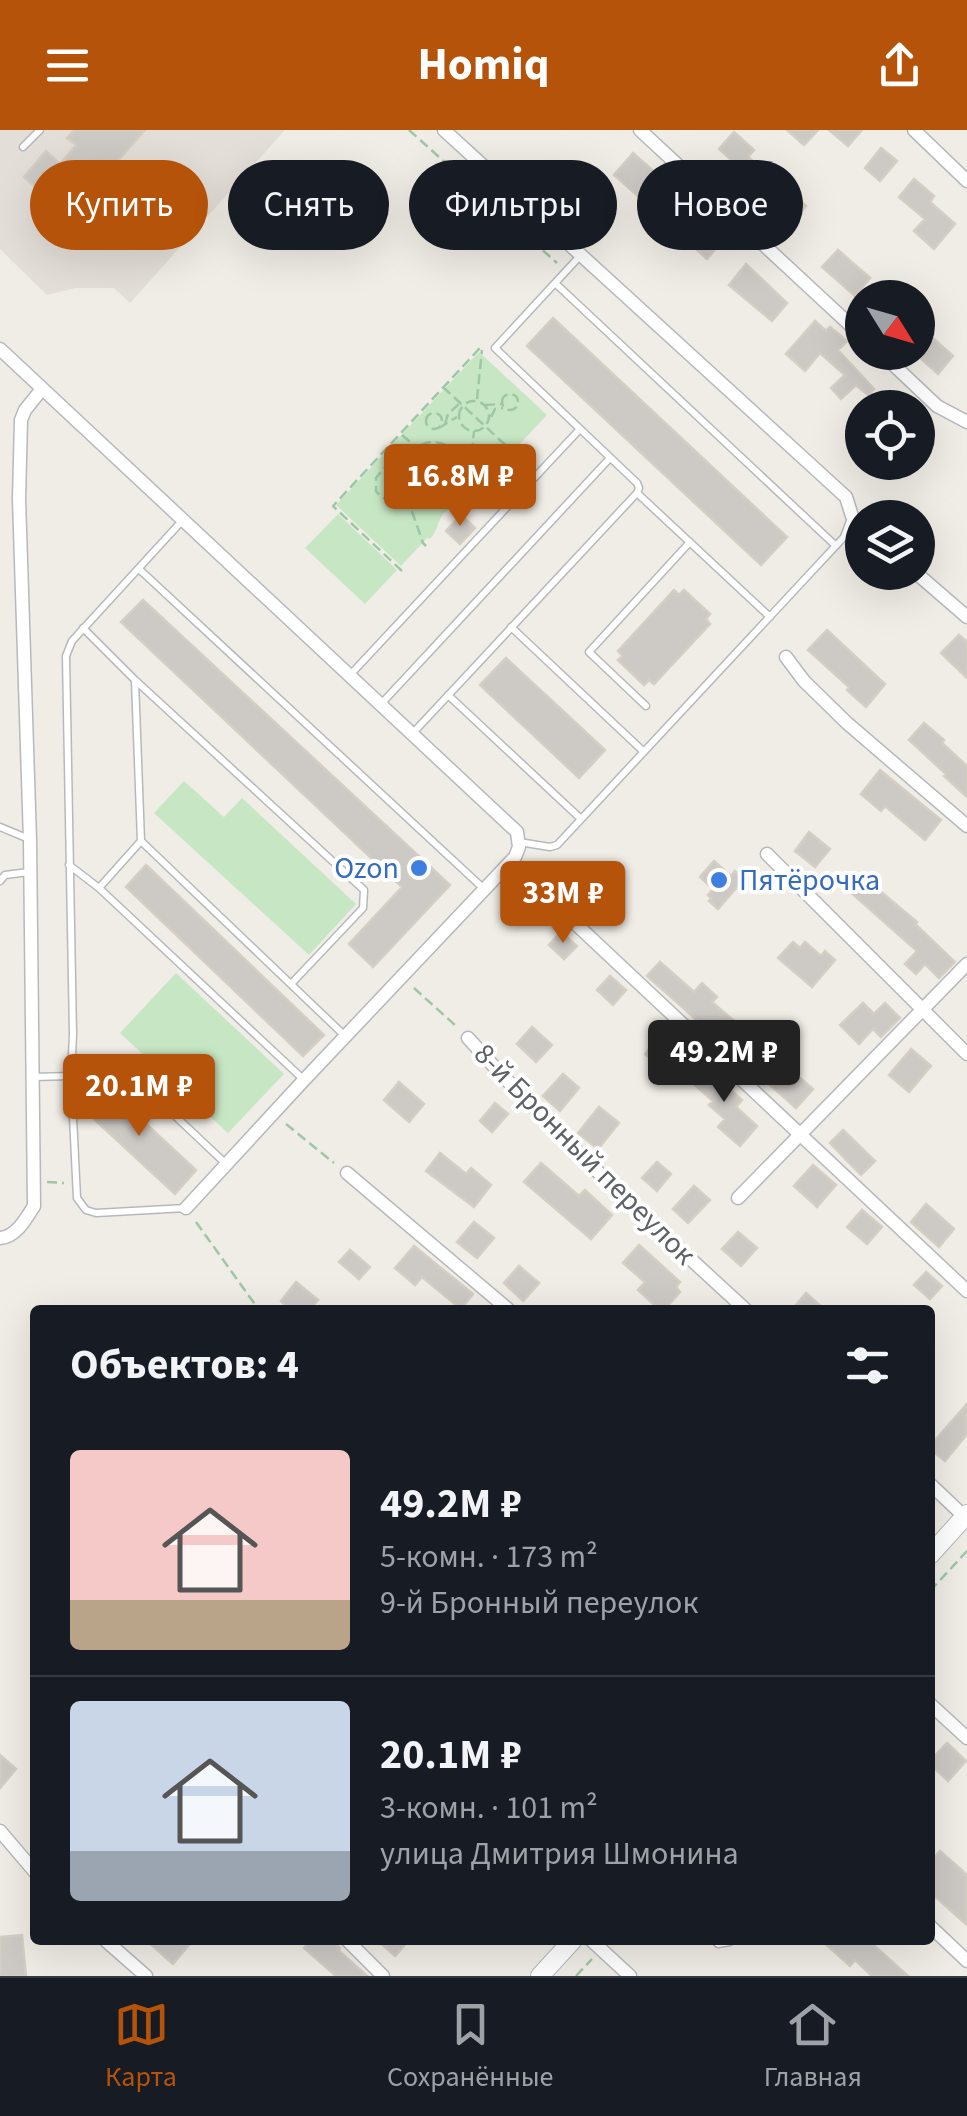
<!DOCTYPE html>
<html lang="ru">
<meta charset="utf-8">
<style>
body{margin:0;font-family:"Source Sans 3",sans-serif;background:#20242c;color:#f1f3f6;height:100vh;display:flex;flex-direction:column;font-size:38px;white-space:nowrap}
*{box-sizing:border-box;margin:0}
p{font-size:32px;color:#9ea1a6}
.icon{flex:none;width:55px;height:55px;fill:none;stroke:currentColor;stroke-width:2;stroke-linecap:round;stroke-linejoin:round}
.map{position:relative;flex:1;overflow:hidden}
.side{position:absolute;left:30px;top:1175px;width:905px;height:640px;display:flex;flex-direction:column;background:#171b24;border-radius:10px;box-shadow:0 10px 40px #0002}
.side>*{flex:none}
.banner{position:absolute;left:30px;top:30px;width:908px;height:90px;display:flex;gap:20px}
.needle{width:65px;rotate:127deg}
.tools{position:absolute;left:845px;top:150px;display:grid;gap:20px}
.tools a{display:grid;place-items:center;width:90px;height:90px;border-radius:50%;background:#171b24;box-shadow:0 10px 40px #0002;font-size:50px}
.price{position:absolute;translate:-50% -85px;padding:0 22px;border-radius:10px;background:#b45309;color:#fff;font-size:32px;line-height:65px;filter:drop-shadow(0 2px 5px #0008)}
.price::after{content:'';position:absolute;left:50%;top:60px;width:30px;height:22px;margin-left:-15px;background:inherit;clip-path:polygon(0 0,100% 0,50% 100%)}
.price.on{background:#222;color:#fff}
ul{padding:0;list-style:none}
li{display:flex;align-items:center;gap:30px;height:250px;padding:0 40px}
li+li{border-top:2px solid #363941}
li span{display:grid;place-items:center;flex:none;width:280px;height:200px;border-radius:10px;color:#555}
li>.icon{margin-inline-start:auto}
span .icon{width:120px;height:120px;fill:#fffc;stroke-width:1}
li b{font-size:42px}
h2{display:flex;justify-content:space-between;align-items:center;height:120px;padding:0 40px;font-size:42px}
.pill{padding:0 35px;border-radius:45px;background:#171b24;box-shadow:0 10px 40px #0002;font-size:35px;line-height:90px}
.pill.on{background:#b45309;color:#fff}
header{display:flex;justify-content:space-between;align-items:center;height:130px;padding:0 40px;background:#b45309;color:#fff;font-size:45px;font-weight:700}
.tab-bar{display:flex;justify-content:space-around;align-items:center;height:140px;border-top:2px solid #363941;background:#171b24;font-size:28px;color:#9ea1a6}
.tab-bar a{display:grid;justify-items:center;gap:5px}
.tab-bar .on{color:#b45309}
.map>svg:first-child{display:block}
.education{fill:#e3ded7}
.green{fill:#c7e6c3}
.building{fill:#cdc9c5;stroke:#d4cec4;stroke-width:2.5}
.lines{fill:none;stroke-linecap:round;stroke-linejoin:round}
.service-casing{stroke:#b6b9bc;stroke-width:9}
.minor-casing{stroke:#b6b9bc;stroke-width:15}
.tertiary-casing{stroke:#b6b9bc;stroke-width:20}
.path{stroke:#9dc7a5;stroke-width:2.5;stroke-dasharray:10 5;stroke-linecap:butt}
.service{stroke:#fff;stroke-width:6}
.minor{stroke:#fff;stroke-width:12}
.tertiary{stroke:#fff;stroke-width:18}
.shop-dot{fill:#3f7fe0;stroke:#fff;stroke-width:4}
.labels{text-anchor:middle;stroke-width:8;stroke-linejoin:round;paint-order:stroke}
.shop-label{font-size:30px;fill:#366cbe;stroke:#fff;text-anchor:end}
.street-label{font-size:30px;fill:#5e6266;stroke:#fff}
</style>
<header><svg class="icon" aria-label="menu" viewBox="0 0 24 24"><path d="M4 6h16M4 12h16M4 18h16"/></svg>Homiq<svg class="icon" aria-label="share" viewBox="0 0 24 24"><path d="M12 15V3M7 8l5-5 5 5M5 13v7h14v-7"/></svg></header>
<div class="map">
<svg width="967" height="1846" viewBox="0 0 967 1846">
<rect width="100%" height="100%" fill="#f0ede6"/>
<!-- education -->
<path class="education" d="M0,0H285L130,173L114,158H75L47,165L0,119Z"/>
<!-- green -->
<path class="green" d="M479,222L547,285L459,378C436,377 442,397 430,409L427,408L401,436L336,375Z
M338,384L397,440L365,474L305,418Z
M184,651L224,687L242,668L356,774L309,825L154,683Z
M176,843L284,944L228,1003L120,903Z"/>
<!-- building -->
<path class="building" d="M74,0H145L90,62L112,82L90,106L64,83L65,66L46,67L24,47L46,21L60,34L76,15L67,8Z
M787,0H818L804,15Z
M829,0H862L848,16Z
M734,2L754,20L748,27L806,76L787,98L741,59L751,48L719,19Z
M881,18L897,31L880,51L865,38Z
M633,23L658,45L639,67L614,45Z
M581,34L593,44L583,55L571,44Z
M914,49L934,66L930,72L955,94L934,119L914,101L925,89L899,67Z
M685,67L699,78L693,86L722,111L707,129L687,111L692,106L668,87Z
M838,120L870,148L855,166L822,137Z
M746,134L787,173L772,191L729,155Z
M553,188L787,407L761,435L527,216Z
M815,191L826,201L830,197L847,211L838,220L874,259L868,265L856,255L841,269L831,258L845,245L820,223L805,241L786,224Z
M918,195L953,226L938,244L918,226Z
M461,385L475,398L460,414L446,401Z
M674,460L679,465L684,460L710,484L706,489L710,494L654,554L649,550L644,555L618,530L623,526L618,521Z
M143,470L450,755L373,837L349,814L402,757L121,492Z
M827,500L885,554L866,577L847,560L849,557L808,520Z
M959,505L967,512V548L941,523Z
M506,528L605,620L579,648L480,555Z
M924,593L944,610L942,613L967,636V667L944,646L946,644L909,610Z
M880,640L941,690L925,710L885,676L881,681L861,664Z
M809,702L830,719L815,737L795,721Z
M714,731L731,746L735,741L744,749L718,779L709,771L711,768L708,765L713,759L700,747Z
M146,735L324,905L303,926L126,757Z
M861,745L917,792L915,794L955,832L939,848L925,834L916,844L905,834L917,821L848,760Z
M596,755L616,772L601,790L581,772Z
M561,802L577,816L564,829L549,815Z
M793,812L800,818L805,812L821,826L825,821L835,830L812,857L778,828Z
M660,832L694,862L702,853L717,867L712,872L813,959L796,978L647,846Z
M610,846L626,860L613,875L597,860Z
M863,873L874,884L885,873L900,888L881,907L873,899L859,914L840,895Z
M532,897L552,915L536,932L517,914Z
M663,902L677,913L659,935L645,924Z
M911,919L931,936L909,962L889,945Z
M703,935L742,970L736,977L757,996L740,1016L718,997L725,989L709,975L713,971L689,950Z
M563,944L579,958L560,981L543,966Z
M399,952L424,974L409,992L384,970Z
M104,955L196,1040L175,1064L82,978Z
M495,973L508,984L492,1002L480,991Z
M599,977L619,993L598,1019L578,1003Z
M843,1000L875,1031L861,1045L830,1013Z
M440,1023L466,1044L471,1038L491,1055L474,1077L426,1041Z
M657,1032L671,1044L657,1061L642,1048Z
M541,1033L579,1066L585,1060L612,1085L591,1109L524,1052Z
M813,1035L836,1055L817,1077L794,1056Z
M694,1056L710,1070L688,1093L673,1079Z
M926,1074L954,1099L939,1117L911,1092Z
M862,1080L882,1097L867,1114L847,1097Z
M474,1092L494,1108L477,1128L457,1112Z
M738,1102L757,1118L741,1136L722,1119Z
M639,1115L680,1152L676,1157L680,1162L664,1180H660L638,1160L645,1152L623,1133Z
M414,1116L473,1164L461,1179L422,1147L415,1155L395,1138Z
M350,1120L370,1137L359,1149L339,1132Z
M519,1136L539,1153L523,1171L504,1153Z
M926,1142L942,1156L930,1169L914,1155Z
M296,1152L318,1170L309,1180H291L281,1171Z
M806,1163L825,1180H792Z
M967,1274V1304L945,1331L930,1319V1316Z
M947,1613L966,1631L948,1651L930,1634V1631Z
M0,1625L16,1639L0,1658Z
M940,1721L967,1745V1795L930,1762V1732Z
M22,1805L26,1846H0V1807Z
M146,1810H193L173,1834Z
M311,1810H330L340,1818L338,1820L367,1846H336L304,1818Z
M377,1810H409L395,1826Z
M821,1810H868L908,1846H872L855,1830L850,1836Z"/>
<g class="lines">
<!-- service casing -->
<g class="service-casing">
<path id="service" d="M23,17L40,0
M555,153L836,416
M637,363L770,487
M181,392L72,511L66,526L73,904L71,946L77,1068L86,1080L96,1083L186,1078
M139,439L483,758
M511,497L644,622
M83,498L135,550L364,760L363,778L291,854
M350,545L580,299
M448,565L581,689
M381,574L610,328
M646,576L589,522L690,412
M412,604L637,363L639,358L637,353L495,218L580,126
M0,697L29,709
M141,711L344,905
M519,712L550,717L557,715L844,407L851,388
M69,735L99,758L303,949
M0,751L5,745L29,742
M99,758L141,711L135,551
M33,947L71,946L105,929L118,932L225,1033
M714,1810L718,1814L730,1812L732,1810"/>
</g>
<!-- minor casing -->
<g class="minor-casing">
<path id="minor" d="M444,0L846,367L852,386
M640,0L862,206
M914,0L967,51
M0,219L517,702L519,717L515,727L304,950L186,1078
M880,222L937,276L967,292
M915,442L967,487
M786,527L804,551L847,593L967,696
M767,724L967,924
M562,781L967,1161
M468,908C555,1005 650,1092 746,1180
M347,1043L509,1180
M738,1068L967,834
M0,1108C16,1107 26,1089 34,1076L30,710L19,369L21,290L25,280L42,259
M930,1354L967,1389
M930,1574L967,1608
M0,1701L35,1742
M930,1796L967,1831
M105,1810L146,1846
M347,1810L383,1846
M591,1810L630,1846"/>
</g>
<!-- tertiary casing -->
<g class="tertiary-casing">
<path id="tertiary" d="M930,1425L967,1384
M540,1846L573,1810"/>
</g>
<!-- path -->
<path class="path" d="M409,0L557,133
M443,257L529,337
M502 272a8 8 0 1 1 16 0a8 8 0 1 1-16 0Z
M477,269L482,220
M459 286a15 15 0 1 1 30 0a15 15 0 1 1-30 0Z
M485,275L501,274
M426 291a8 8 0 1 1 16 0a8 8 0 1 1-16 0Z
M491,287L495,279L503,278
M445,294L448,284L459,274
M439,298L457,287
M402,305L415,316
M406 339a27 27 0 1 1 54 0a27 27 0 1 1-54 0Z
M406,344L397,337L384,338L376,348V361C384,372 394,373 405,365L409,353
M407,346L503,315
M455,356L472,372
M407,367L423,413L426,416
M468,368L474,301
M402,441L333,376L480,218
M523,737L551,769
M414,858L456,896
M286,994L334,1033
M47,1052L64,1053
M196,1092L259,1180
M930,1461L967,1421
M576,1846L592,1829"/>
<!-- service -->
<use href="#service" class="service"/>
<!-- minor -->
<use href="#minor" class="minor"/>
<!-- tertiary -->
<use href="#tertiary" class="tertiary"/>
</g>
<!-- markers -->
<g class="shop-dot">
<circle cx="419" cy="738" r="10"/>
<circle cx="719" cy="750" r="10"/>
</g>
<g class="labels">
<!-- shop labels -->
<g class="shop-label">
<text x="399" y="748">Ozon</text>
<text x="739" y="760" text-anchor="start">Пятёрочка</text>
</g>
<!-- street labels -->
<g class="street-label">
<text transform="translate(585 1024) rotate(45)" y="10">8-й Бронный переулок</text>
</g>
</g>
</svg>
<div class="tools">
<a><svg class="needle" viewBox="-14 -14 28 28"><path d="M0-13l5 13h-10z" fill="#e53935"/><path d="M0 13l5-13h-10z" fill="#9ea1a6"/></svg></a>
<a><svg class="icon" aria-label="locate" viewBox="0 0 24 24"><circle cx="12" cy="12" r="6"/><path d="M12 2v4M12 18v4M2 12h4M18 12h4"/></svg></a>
<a><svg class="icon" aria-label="layers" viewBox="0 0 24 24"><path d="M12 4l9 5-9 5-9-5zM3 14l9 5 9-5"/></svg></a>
</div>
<b class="price" style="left:460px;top:399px">16.8M ₽</b>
<b class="price" style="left:563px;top:816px">33M ₽</b>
<b class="price on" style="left:724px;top:975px">49.2M ₽</b>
<b class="price" style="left:139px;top:1009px">20.1M ₽</b>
<div class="banner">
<a class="pill on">Купить</a>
<a class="pill">Снять</a>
<a class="pill">Фильтры</a>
<a class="pill">Новое</a>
</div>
<section class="side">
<h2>Объектов: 4<svg class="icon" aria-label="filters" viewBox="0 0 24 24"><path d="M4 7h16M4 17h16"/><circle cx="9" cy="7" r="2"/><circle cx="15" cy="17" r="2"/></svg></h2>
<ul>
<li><span style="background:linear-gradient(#f6c9c9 75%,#b9a48a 0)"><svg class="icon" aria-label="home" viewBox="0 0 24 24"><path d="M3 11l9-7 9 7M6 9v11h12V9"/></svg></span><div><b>49.2M ₽</b><p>5-комн. · 173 m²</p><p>9-й Бронный переулок</p></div></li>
<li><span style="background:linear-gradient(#c9d6e8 75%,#9aa5b1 0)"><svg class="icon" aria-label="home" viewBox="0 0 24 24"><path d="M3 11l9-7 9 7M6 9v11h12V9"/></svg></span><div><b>20.1M ₽</b><p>3-комн. · 101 m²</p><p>улица Дмитрия Шмонина</p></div></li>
</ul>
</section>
</div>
<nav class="tab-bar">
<a class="on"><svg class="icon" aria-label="map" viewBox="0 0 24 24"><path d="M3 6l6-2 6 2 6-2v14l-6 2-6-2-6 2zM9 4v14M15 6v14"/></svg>Карта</a>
<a><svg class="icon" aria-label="saved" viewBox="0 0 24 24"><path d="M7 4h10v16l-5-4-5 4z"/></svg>Сохранённые</a>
<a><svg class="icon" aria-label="home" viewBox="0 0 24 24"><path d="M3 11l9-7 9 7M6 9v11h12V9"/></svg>Главная</a>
</nav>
